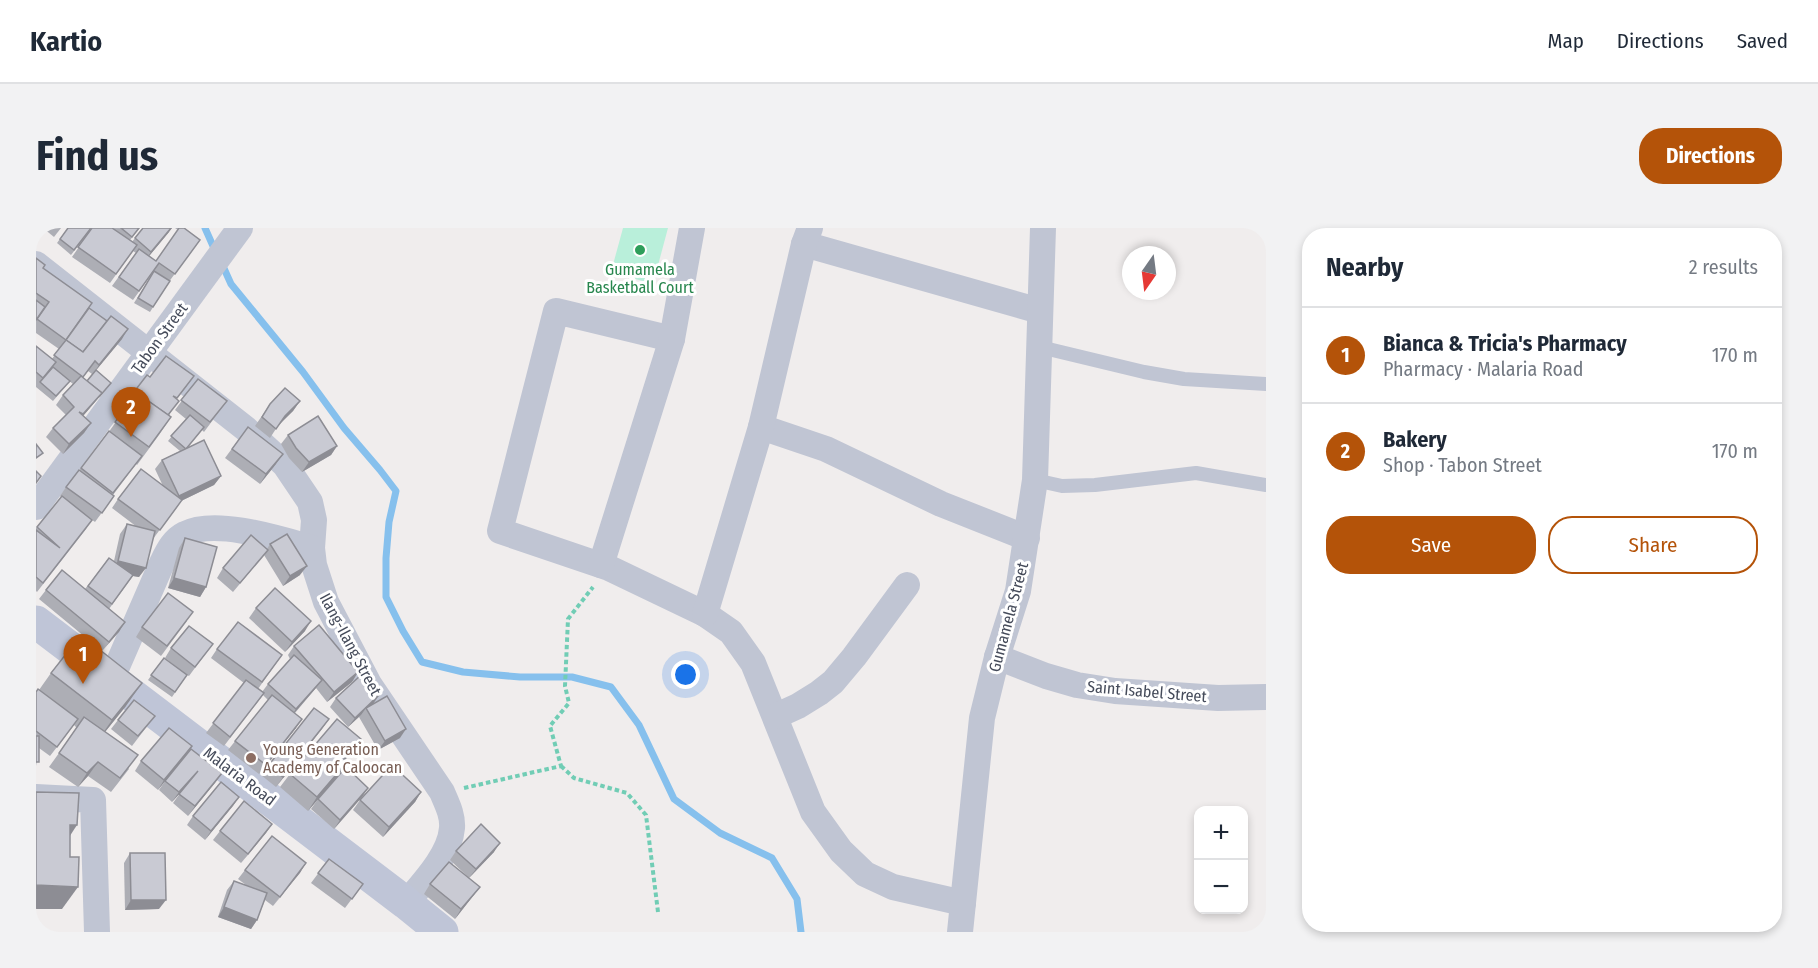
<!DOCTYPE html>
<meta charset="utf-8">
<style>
body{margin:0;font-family:"Fira Sans Condensed",sans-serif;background:#f2f2f3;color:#1f2937}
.controls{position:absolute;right:18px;bottom:18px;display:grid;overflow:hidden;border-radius:12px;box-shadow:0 3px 9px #0003}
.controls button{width:54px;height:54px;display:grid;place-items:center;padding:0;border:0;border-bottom:2px solid #e0e1e3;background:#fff;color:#1f2937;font:30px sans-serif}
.compass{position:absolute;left:1086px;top:18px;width:54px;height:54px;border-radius:50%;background:#fff;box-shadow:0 3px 9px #0003;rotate:194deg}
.you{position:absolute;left:650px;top:447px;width:21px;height:21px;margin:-15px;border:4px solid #fff;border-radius:50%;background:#1a73e8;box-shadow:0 0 0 9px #1a73e833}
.badge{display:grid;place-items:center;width:39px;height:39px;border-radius:50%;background:#b45309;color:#fff;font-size:20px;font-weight:700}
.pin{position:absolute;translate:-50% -50px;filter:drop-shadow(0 2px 3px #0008)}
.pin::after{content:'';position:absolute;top:32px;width:21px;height:18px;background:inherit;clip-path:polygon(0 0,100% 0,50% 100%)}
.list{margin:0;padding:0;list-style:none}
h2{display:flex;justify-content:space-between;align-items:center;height:78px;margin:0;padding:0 24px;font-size:26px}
h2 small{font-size:20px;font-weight:400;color:#747a83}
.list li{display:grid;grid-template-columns:39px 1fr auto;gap:18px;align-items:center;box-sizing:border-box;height:96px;padding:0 24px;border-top:2px solid #e0e1e3}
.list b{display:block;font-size:22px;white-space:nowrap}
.list p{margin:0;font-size:20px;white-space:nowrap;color:#747a83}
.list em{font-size:20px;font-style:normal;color:#747a83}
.actions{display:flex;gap:12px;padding:18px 24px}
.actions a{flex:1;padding:14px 0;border:2px solid #b45309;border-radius:24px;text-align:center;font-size:21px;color:#b45309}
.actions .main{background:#b45309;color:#fff}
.map{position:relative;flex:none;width:1230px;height:704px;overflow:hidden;border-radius:24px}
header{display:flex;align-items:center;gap:36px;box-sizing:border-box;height:84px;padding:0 30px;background:#fff;border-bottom:2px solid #e0e1e3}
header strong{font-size:28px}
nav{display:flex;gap:33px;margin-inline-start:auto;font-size:21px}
.intro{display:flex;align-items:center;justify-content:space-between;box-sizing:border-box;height:144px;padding:0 36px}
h1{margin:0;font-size:42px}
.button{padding:15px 27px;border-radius:24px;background:#b45309;color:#fff;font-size:21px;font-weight:700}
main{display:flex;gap:36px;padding:0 36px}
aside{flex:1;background:#fff;border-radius:24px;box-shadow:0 3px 9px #0003}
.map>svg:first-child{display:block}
</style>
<header>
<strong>Kartio</strong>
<nav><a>Map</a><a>Directions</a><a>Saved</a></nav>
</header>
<div class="intro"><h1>Find us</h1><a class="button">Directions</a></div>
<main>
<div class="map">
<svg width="1230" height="704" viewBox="0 0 1230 704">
<rect width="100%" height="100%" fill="#f0eded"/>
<polygon fill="#b9efda" points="587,0 632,0 617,56 575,44"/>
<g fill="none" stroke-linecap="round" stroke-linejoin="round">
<g stroke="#86c0ed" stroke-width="7">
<polyline points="169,0 177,18"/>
<polyline points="186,36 195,56 267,144 308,200 344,242 360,263 353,294 350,330 350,369 367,403 386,434 427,444 484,449 536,449 575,459 603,497 638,571 684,605 736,630 761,671 765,704"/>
</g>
<g stroke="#71cdb5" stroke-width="4" stroke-dasharray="4.5 3" stroke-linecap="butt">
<polyline points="525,538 538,550 591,565 610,587 622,684"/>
<polyline points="428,560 525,538 514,498 533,475 529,458 532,391 557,359"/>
</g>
<g stroke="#c0c5d3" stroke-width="14">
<polyline points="1004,119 1108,144 1148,151 1230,156"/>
<polyline points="999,252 1026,258 1059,257 1160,245 1230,257"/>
</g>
<g stroke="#c0c5d3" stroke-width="26">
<polyline points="768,16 1004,83"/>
<path d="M0 36 210 201 249 237 274 274 278 292 276 320 278 337 290 374 333 456 406 564C411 576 417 587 416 600 414 627 387 655 370 675"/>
<polyline points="636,111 520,83 464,303 573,340 669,386 695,404 717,435 777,584 805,623 829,646 857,659 927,675"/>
<polyline points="725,199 790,221 905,276 991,310"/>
<polyline points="0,279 204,0"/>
<polyline points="565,337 636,111 656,0"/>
<polyline points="669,386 725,199 768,16 774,0"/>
<polyline points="961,429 1010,448 1041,457 1079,463 1182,470 1230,469"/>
<path d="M76 450 126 335C132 323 137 312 149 306 179 290 244 311 276 320"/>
<polyline points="740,488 762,478 783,465 797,454 818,429 871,357"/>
<polyline points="0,569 57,572 61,704"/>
<polyline points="924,704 946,490 961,429 982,363 999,252 1007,0"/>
</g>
<polyline stroke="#bfc5d7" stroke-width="33" points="0,394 370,675 406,704"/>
</g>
<g fill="#adaeb5" fill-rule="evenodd">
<polygon points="7,0 25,0 18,9"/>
<polygon points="32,0 56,0 35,27 21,15"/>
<polygon points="56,0 104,0 94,12 96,14 99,10 133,4 113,28 120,33 142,2 139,0 148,0 164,12 132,55 114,84 98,75 117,45 117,44 97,72 76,58 100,25 97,23 74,55 36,29"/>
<path d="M0 30 7 40 86 111 60 142 75 155 47 188 55 195 48 205 27 226 10 209 17 200 30 187 20 177 27 167 37 156 27 148 30 158 17 173 0 159V118L16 131 23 121 0 105ZM52 143 56 146 51 153 47 149Z"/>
<polygon points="114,149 151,158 140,171 133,188 135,189 123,207 101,237 100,236 77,267 78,268 59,294 55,291 50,301 1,364 0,363 0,300 25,269 24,268 30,259 67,212 90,180 88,178 94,169"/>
<polygon points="162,151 191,173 168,204 166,202 151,220 185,248 178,257 145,273 117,311 103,349 97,348 73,381 89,394 66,423 3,371 10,362 49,361 73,330 78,333 84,306 91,296 101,299 76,280 82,271 127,258 119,241 126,232 144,223 132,213 150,191 139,182"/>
<polygon points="264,173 257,183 243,196 234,210 219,198 234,176"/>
<polygon points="212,199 240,236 224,256 189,230"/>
<polygon points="252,207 301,218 295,227 266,244 253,230 245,216"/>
<polygon points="149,310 170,359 164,369 132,360 143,320"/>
<polygon points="234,316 264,347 247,358 228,327 197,364 181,350 187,340 231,321"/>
<polygon points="220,380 269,403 249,424 213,390"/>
<polygon points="151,393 125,428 100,409 106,399"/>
<polygon points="258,418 322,444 316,454 291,474 280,460 259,485 260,500 223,546 192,522 232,472 227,467 188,518 170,505 208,455 175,430 181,421 246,427 222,461 226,464 232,456 254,431 252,427"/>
<polygon points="135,420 170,425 153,448 151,447 136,469 112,452 128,430 147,444 129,430"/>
<polygon points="15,445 90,478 69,504 93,541 75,564 52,548 42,559 13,539 41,500 38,497 14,528 3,520 0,538 0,464 3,462"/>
<polygon points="300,470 337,476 364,510 342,522 323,489 325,487 312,499 294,479"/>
<polygon points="293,491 240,559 225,547 232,538"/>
<polygon points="82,492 112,497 96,518 75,501"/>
<polygon points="325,511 309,532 311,534 302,548 272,583 244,559 254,546"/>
<polygon points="149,528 122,562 99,543 105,533"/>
<polygon points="186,545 152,588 137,575 145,564 136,574 123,562 129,553"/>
<polygon points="332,560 326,569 298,601 275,581 282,571"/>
<polygon points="385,564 379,574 347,609 317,582 324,572"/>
<polygon points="203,569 169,612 151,597 157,588"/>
<polygon points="236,596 205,635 177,612 184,603"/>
<polygon points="420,623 458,624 433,650 414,632"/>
<polygon points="94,625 123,681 89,682 88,635"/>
<polygon points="293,631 327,656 309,680 275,655"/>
<polygon points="270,635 237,678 229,672 221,692 215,701 182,689 191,662 198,653 210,657 202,651 209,642"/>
<polygon points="394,656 444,659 419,691 388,666"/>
</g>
<g fill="#8d8d94">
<polygon points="135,0 136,0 133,4 109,33 115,24"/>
<polygon points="92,101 86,111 57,146 63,137"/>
<polygon points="75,155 59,174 41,195 47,186"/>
<polygon points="264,173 257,183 243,197 249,188"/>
<polygon points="55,195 48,205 27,226 33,216"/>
<polygon points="301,218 295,227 266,244 273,234"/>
<polygon points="247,226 240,236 224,256 230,246"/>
<polygon points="185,248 178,257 145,273 117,311 145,273 137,277 143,268"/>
<polygon points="82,333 110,340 103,349 97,348 69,385 97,348 75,342"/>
<polygon points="271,338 264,347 247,358 254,348"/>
<polygon points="138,350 170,359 164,369 132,360"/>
<polygon points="275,393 269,403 249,424 256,414"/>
<polygon points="89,394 83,404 66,423 73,414"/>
<polygon points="322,444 316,454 291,474 298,464"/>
<polygon points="286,452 279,461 253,491 260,481"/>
<polygon points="106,455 90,478 60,515 76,492"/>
<polygon points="344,466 337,476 330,480 325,487 312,499 319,490"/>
<polygon points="266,491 260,500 223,546 230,537"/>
<polygon points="293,491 286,501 240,559 247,549"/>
<polygon points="370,501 364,510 342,522 349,513"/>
<polygon points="325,511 315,525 298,545 308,531"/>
<polygon points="156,518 149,528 122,562 128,552"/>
<polygon points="62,534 52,548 42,559 51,545"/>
<polygon points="311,534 302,548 272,583 281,569"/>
<polygon points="162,543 156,552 136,574 143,564"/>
<polygon points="186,545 179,555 152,588 159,578"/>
<polygon points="332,560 326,569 298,601 304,592"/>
<polygon points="385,564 379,574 347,609 353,599"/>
<polygon points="203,569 197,578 169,612 175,603"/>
<polygon points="236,596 230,605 205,635 212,626"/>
<polygon points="34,597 41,597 26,620"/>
<polygon points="464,615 458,624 433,650 440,641"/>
<polygon points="270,635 264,645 237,678 244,669"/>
<polygon points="0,657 42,659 26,681 0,681"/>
<polygon points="444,659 437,668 419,691 425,681"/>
<polygon points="95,672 130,672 123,681 89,682"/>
<polygon points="188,679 221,692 215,701 182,689"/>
</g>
<g fill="#c9cad3" stroke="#8d8d94" stroke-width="1.5">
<polygon points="32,0 55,0 38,22 24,11"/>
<polygon points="56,0 76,0 101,17 80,46 42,19"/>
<polygon points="85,0 103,0 96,9"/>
<polygon points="107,0 135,0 115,24 99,10"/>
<polygon points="143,0 148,0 164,12 139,46 123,35 103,63 83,49 103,21 120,33"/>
<polygon points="0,30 9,37 7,40 56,75 30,112 1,91 13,74 0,65"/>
<polygon points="118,43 134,53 117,79 102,70"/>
<polygon points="0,72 9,79 0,92"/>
<polygon points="53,80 71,93 47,124 30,112"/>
<polygon points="75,88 92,101 63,137 59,133 47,149 18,127 30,112 47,124"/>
<polygon points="0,118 20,134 7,150 0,144"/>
<polygon points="130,128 158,148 141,170 137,168 143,173 132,187 101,165 97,171 94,169 111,147 114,149"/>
<polygon points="17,139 34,153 20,168 4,154"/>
<polygon points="60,142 75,155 63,169 66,165 51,153"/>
<polygon points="45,148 66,165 47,186 43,184 55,195 33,216 17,200 38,179 27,167"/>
<polygon points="162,151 191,173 174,194 145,172"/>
<polygon points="249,160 264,173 249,188 240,201 226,189 234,176"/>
<polygon points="101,165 135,189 113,219 79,194"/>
<polygon points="154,187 168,199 150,221 135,208"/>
<polygon points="282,188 301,218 273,234 260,220 252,207"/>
<polygon points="212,199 247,226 230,246 196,221"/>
<polygon points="73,203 106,228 77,265 45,240"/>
<polygon points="168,212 185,248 143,268 126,232"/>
<polygon points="0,216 7,225 0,230"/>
<polygon points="105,241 146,272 124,302 82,271"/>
<polygon points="43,242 78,268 66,285 30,259"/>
<polygon points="0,243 5,248 0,255"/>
<polygon points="26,268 56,292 7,355 0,349 0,302 24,320 1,299"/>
<polygon points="91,296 119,303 110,340 82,333"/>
<polygon points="251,306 271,338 254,348 234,316"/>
<polygon points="215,307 232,322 204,355 187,340"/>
<polygon points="149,310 181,319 170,359 138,350"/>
<polygon points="73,330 97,347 76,376 52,358"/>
<polygon points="26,342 89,394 73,414 10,362"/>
<polygon points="239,360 275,393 256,414 220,380"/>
<polygon points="132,365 157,384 131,418 106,399"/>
<polygon points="202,394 246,427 226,454 181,421"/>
<polygon points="283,397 322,444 298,464 258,418"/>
<polygon points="153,398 177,416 159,439 135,420"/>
<polygon points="45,407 106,455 76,492 15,445"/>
<polygon points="258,427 286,452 260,481 232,456"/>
<polygon points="128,430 151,447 139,464 115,447"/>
<polygon points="325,447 344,466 319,490 300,470"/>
<polygon points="210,452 228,465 194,509 177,495"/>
<polygon points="2,461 42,491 21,519 0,503 0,464"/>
<polygon points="236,467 266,491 230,537 199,513"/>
<polygon points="351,468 370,501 349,513 330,480"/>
<polygon points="98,472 119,488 102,508 82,492"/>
<polygon points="278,480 293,491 247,549 232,538"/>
<polygon points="48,489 102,527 84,550 62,534 51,545 23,525"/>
<polygon points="301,491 325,511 308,531 311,534 281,569 254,546"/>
<polygon points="133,500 156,518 128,552 105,533"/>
<rect x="0" y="508" width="3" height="26"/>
<polygon points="155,521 186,545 159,578 143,566 162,543 143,564 129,553"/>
<polygon points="356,537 385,564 353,599 324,572"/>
<polygon points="310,539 332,560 304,592 282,571"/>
<polygon points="185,554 203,569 175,603 157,588"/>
<polygon points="0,564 43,565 41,597 34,597 34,629 43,629 42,659 0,657"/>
<polygon points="208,573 236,596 212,626 184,603"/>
<polygon points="445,596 464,615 440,641 420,623"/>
<polygon points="236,608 270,635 244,669 209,642"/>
<polygon points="94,625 129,625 130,672 95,672"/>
<polygon points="293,631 327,656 316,671 282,645"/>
<polygon points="413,634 444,659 425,681 394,656"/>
<polygon points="198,653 231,665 221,692 188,679"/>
</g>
<circle fill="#2e9e5b" stroke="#fff" stroke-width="2" cx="604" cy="22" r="6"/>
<circle fill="#8d6e63" stroke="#fff" stroke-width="2" cx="215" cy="530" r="6"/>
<g text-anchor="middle" stroke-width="6" stroke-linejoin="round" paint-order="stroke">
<g font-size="16" fill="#27864d" stroke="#fff">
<text x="604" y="47">Gumamela<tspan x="604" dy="18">Basketball Court</tspan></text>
</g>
<g font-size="16" fill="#454b5a" stroke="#fff">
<text transform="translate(123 110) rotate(-54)" y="6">Tabon Street</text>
<text transform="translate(972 389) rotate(-75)" y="6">Gumamela Street</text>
<text transform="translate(315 416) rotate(62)" y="6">Ilang-Ilang Street</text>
<text transform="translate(1111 463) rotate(5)" y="6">Saint Isabel Street</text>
<text transform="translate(204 548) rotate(37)" y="6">Malaria Road</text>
</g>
<g font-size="16" fill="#785e54" stroke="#fff" text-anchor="start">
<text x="227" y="527">Young Generation<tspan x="227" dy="18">Academy of Caloocan</tspan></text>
</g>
</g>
</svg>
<div class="controls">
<button>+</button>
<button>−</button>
</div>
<svg class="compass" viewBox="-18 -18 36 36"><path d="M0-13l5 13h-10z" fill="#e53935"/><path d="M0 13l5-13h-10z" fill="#747a83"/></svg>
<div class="you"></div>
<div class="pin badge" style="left:47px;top:456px">1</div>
<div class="pin badge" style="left:95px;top:209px">2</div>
</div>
<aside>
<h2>Nearby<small>2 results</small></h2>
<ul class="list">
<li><span class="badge">1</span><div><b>Bianca &amp; Tricia's Pharmacy</b><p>Pharmacy · Malaria Road</p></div><em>170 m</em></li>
<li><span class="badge">2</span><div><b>Bakery</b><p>Shop · Tabon Street</p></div><em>170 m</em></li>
</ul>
<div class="actions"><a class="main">Save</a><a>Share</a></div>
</aside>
</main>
